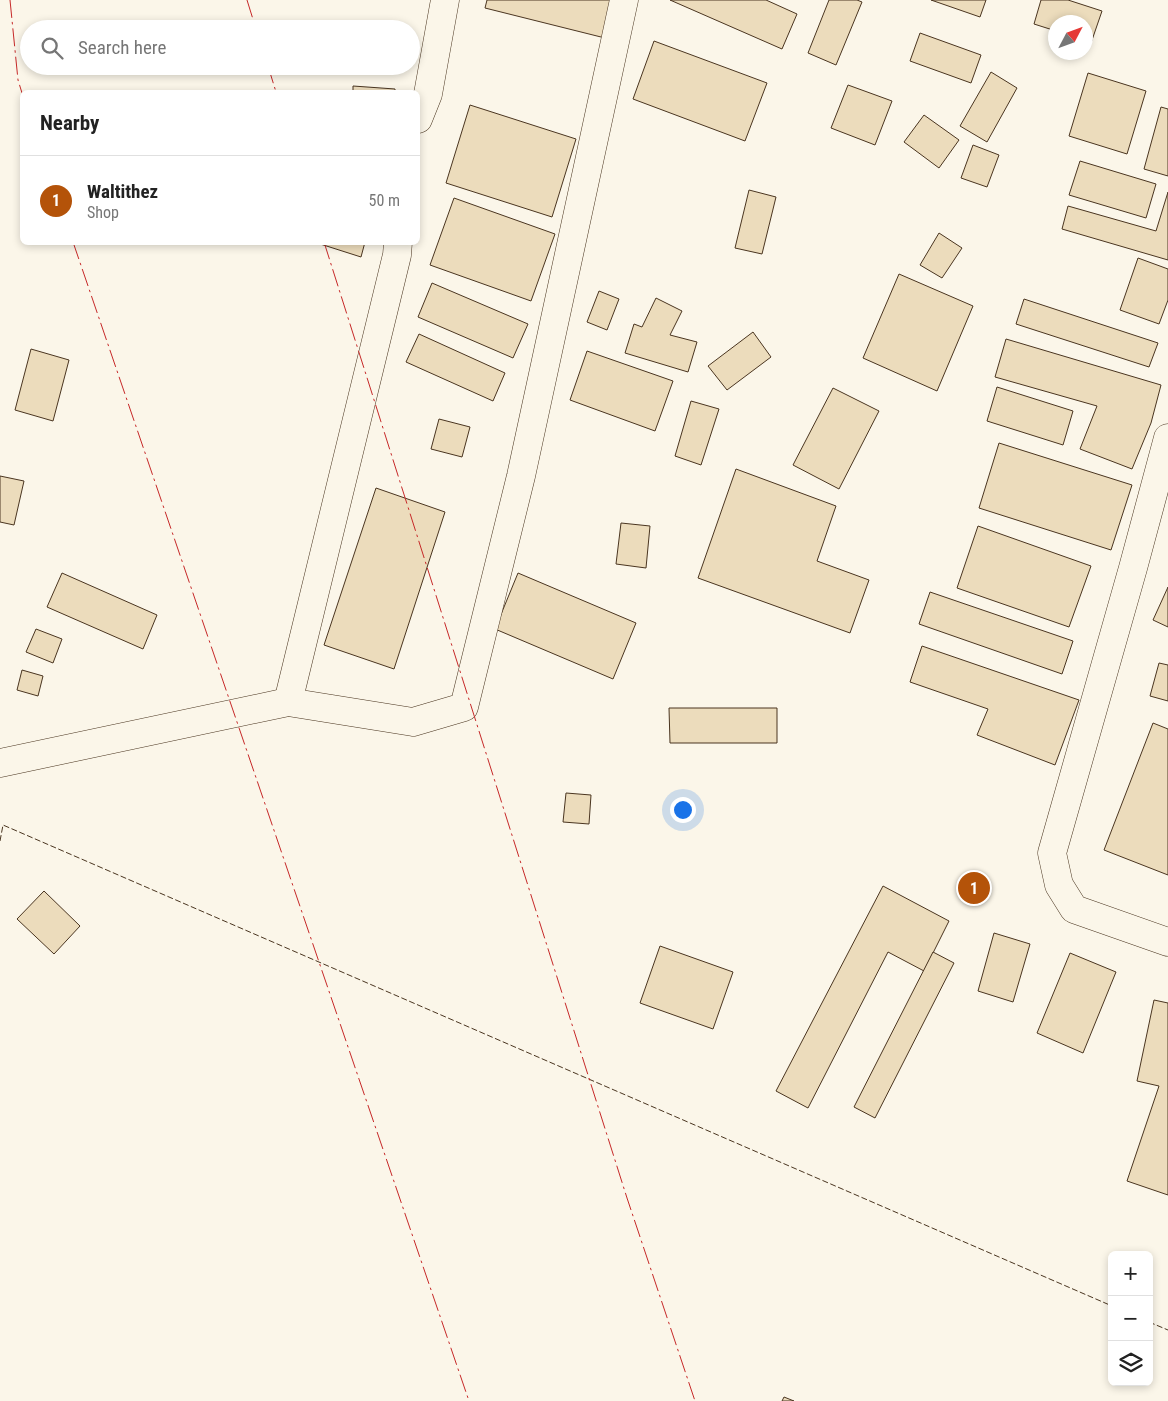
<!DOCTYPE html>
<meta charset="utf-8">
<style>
body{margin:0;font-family:"Roboto Condensed",sans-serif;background:#f2f2f2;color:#222}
.controls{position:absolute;right:15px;bottom:15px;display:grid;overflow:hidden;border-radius:8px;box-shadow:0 2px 8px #0003}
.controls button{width:45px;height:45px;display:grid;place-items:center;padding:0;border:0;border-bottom:1px solid #e0e0e0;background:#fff;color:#222;font:25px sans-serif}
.compass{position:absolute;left:1048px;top:15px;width:45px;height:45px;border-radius:50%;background:#fff;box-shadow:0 2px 8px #0003;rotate:49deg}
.you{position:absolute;left:682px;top:809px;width:18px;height:18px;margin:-12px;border:4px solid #fff;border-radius:50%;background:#1a73e8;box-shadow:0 0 0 8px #1a73e833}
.badge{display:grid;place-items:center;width:32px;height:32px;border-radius:50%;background:#b45309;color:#fff;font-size:16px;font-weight:700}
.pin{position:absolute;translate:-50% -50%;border:2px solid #fff;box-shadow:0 1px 5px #0006}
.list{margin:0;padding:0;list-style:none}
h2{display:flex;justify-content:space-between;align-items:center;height:65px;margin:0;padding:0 20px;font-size:21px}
h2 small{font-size:16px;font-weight:400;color:#767676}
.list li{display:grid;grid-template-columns:32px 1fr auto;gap:15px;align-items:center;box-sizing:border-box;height:90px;padding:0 20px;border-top:1px solid #e0e0e0}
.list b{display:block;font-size:19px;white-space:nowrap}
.list p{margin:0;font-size:16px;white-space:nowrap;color:#767676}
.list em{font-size:16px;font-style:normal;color:#767676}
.icon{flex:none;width:28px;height:28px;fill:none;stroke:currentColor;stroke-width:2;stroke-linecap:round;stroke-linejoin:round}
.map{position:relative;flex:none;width:1168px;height:1401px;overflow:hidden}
.search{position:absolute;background:#fff;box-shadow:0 2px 8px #0003;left:20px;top:20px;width:400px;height:55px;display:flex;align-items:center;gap:12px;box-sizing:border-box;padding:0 18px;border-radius:28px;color:#767676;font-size:19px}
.panel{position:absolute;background:#fff;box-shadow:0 2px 8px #0003;left:20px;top:90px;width:400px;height:155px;border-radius:8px}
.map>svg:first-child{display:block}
</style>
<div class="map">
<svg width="1168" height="1401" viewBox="0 0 1168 1401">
<rect width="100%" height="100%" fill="#fbf6e9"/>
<g fill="#ecdcbc" stroke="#4a3520">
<polygon points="487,0 614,0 605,38 485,8"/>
<polygon points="670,0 766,0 797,14 782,49"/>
<polygon points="829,0 857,0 862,2 836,65 808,53"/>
<polygon points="931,0 986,0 980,17"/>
<polygon points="1041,0 1068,0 1102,11 1091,43 1086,41 1086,22 1056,22 1056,31 1034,24"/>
<polygon points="920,33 981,55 971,83 910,61"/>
<polygon points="654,41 767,83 745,141 633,99"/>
<polygon points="991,72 1017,88 987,142 960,126"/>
<polygon points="1088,73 1146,91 1127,154 1069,136"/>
<polygon points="848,85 892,101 875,145 831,128"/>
<polygon points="353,86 395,89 395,92 353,92"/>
<polygon points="470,105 576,139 552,217 446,183"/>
<polygon points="1161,107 1168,109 1168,176 1144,169"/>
<polygon points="924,115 959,140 939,168 904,142"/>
<polygon points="973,145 999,155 987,187 961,178"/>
<polygon points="1080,161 1156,184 1146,218 1069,195"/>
<polygon points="749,190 776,197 762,254 735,248"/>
<polygon points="1168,192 1168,260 1062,229 1068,206 1156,231"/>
<polygon points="454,198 555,234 531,301 430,265"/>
<polygon points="939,233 962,248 942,278 920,265"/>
<polygon points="314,242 365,242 361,257"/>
<polygon points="1138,258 1168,269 1168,300 1159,324 1120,310"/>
<polygon points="899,274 973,306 937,391 863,358"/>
<polygon points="432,283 528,324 513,358 418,317"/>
<polygon points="599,291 619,299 607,330 587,322"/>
<polygon points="656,298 682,311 670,335 697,342 688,372 625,353 634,324 642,327"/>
<polygon points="1024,299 1158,343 1149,367 1016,324"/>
<polygon points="753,332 771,357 727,390 708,366"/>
<polygon points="419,334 505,373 493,401 406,362"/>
<polygon points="1006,339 1161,385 1151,423 1132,469 1080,449 1097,406 995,377"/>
<polygon points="31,349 69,360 53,421 15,410"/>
<polygon points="587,351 673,381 655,431 570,400"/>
<polygon points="997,387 1073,411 1063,445 987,421"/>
<polygon points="833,388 879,411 839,489 793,465"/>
<polygon points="691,401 719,409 701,465 675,456"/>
<polygon points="439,419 470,427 462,457 431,449"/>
<polygon points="999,443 1132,485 1111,550 979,508"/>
<polygon points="736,469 836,506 817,561 869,580 850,633 698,578"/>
<polygon points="0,476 24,481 14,525 0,522"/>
<polygon points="376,488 445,512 394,669 324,645"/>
<polygon points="621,523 650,526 646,568 616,564"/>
<polygon points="978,526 1091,566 1069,627 957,588"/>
<polygon points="62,573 157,615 143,649 47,607"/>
<polygon points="518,573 636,623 613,679 495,629"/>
<polygon points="1168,587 1168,627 1153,620"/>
<polygon points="930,592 1073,641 1062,674 919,624"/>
<polygon points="36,629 62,639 53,663 26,652"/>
<polygon points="922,646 1079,700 1055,765 977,735 988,709 910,682"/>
<polygon points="1159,663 1168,665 1168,701 1150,696"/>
<polygon points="22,670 43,676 38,696 17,690"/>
<polygon points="669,708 777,708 777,743 670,743"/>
<polygon points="1153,723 1168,729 1168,875 1104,850"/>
<polygon points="566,793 591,795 589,824 563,822"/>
<polygon points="883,886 949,921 924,971 888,952 808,1108 776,1091"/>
<polygon points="44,891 80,926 54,954 17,919"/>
<polygon points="994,933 1030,944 1013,1002 978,991"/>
<polygon points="660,946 733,972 713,1029 640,1003"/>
<polygon points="933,952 954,963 875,1118 854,1107"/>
<polygon points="1070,953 1116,972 1083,1053 1037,1033"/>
<polygon points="1154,1000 1168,1003 1168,1195 1127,1181 1159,1086 1137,1081"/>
<polygon points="784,1397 794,1401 782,1401"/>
</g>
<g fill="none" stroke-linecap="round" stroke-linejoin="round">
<g stroke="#4a3520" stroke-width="29">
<g id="street">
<polyline points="418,119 428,94 445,0"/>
<polyline points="1168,438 1133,568 1052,853 1059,885 1074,909 1168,942"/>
<polyline points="288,702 397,255 398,242"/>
<polyline points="0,763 288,702 413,722 464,707 521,476 624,0"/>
</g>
</g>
<use href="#street" stroke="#fbf6e9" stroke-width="28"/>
<g stroke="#4a3520" stroke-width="1" stroke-dasharray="6 2.5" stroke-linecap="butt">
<polyline points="0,841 3,825 1112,1306"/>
<polyline points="1149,1322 1168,1330"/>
</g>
<g stroke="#c62828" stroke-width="1" stroke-dasharray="18 4 2.5 4" stroke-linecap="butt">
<polyline points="10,0 18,80 22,93"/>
<polyline points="247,0 256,29"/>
<polyline points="268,66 276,92"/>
<polyline points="73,242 469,1401"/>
<polyline points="324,242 627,1198 695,1401"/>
</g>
</g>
</svg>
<div class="controls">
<button>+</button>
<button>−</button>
<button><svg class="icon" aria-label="layers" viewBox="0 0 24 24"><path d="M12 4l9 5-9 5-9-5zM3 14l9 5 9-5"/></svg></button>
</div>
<svg class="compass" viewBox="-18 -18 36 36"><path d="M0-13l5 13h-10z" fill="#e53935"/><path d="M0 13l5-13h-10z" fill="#767676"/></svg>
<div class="you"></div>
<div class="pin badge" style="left:974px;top:888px">1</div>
<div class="search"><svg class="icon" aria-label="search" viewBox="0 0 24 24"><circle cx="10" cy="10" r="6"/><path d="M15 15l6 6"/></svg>Search here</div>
<section class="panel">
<h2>Nearby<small></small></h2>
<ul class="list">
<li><span class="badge">1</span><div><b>Waltithez</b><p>Shop</p></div><em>50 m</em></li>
</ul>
</section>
</div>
